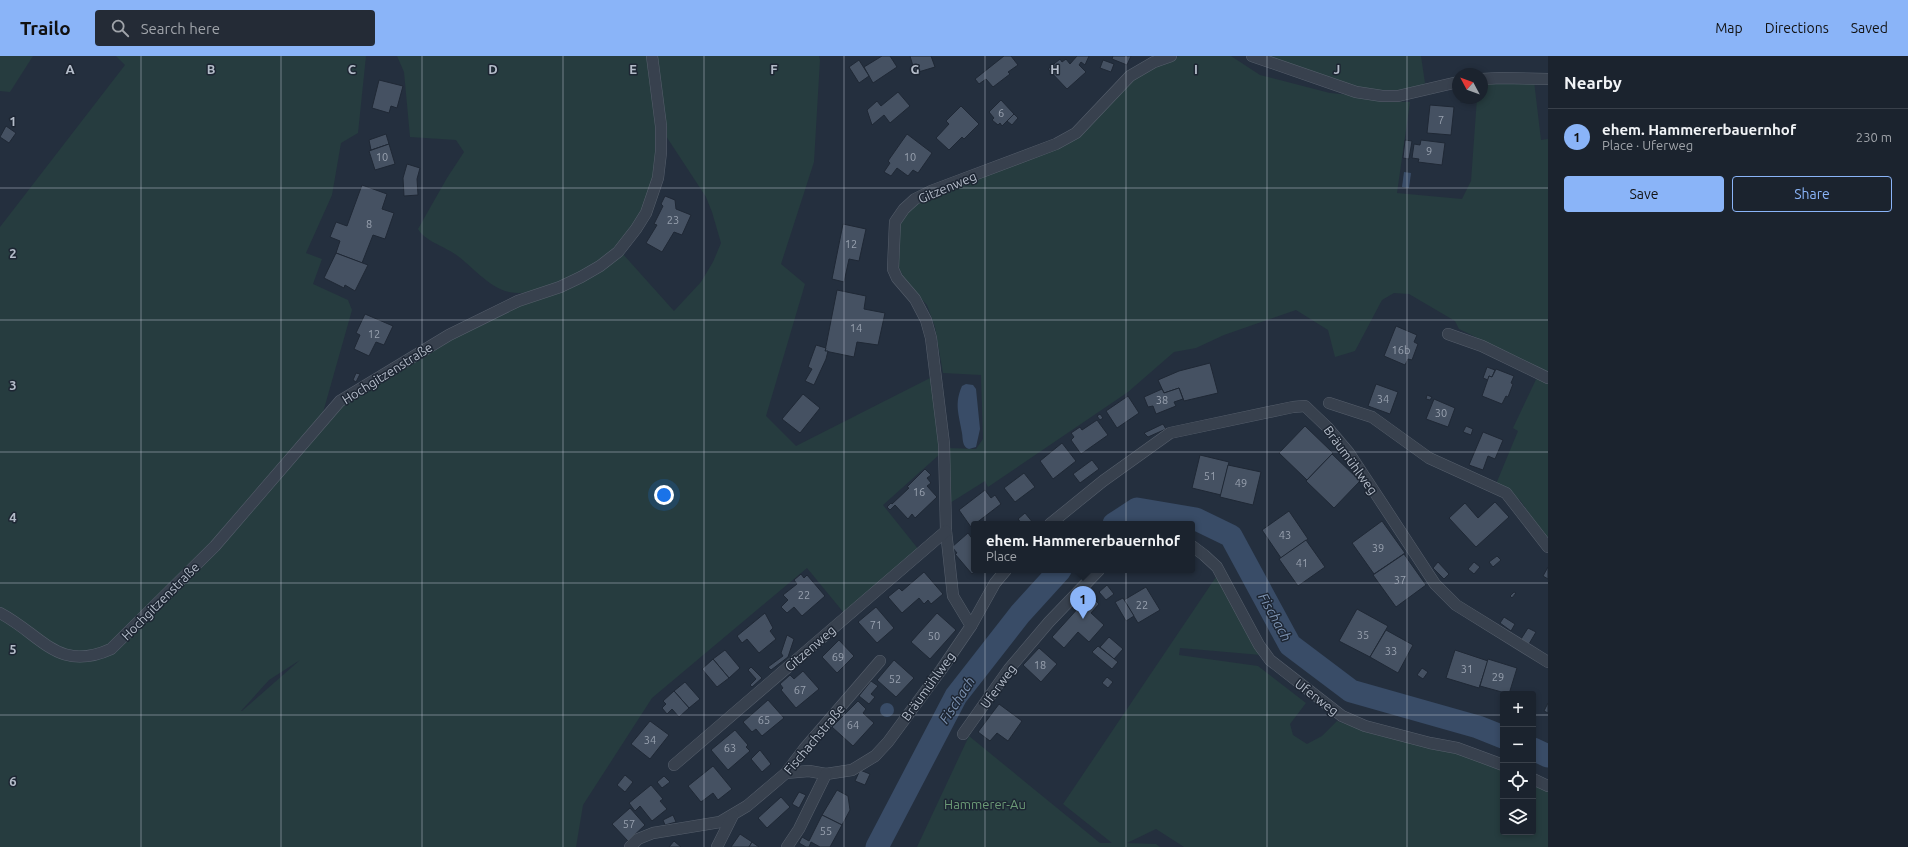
<!DOCTYPE html>
<meta charset="utf-8">
<style>
body{margin:0;font-family:Ubuntu,sans-serif;background:#242b36;color:#f1f3f6}
.controls{position:absolute;right:12px;bottom:12px;display:grid;overflow:hidden;border-radius:4px;box-shadow:0 2px 6px #0003}
.controls button{width:36px;height:36px;display:grid;place-items:center;padding:0;border:0;border-bottom:1px solid #39404a;background:#1b232e;color:#f1f3f6;font:20px sans-serif}
.compass{position:absolute;left:1452px;top:12px;width:36px;height:36px;border-radius:50%;background:#1b232e;box-shadow:0 2px 6px #0003;rotate:311deg}
.you{position:absolute;left:664px;top:439px;width:14px;height:14px;margin:-10px;border:3px solid #fff;border-radius:50%;background:#1a73e8;box-shadow:0 0 0 6px #1a73e833}
.badge{display:grid;place-items:center;width:26px;height:26px;border-radius:50%;background:#8ab4f8;color:#111;font-size:13px;font-weight:700}
.pin{position:absolute;translate:-50% -33px;filter:drop-shadow(0 1px 2px #0008)}
.pin::after{content:'';position:absolute;top:21px;width:14px;height:12px;background:inherit;clip-path:polygon(0 0,100% 0,50% 100%)}
.popup{position:absolute;left:971px;top:465px;width:224px;height:52px;box-sizing:border-box;display:grid;place-content:center;border-radius:4px;background:#1b232e;filter:drop-shadow(0 1px 3px #0005);font-size:13px;white-space:nowrap;color:#a0a4aa}
.popup b{font-size:15px;color:#f1f3f6}
.popup::after{content:'';position:absolute;left:50%;top:100%;margin-left:-8px;border:8px solid transparent;border-top-color:#1b232e}
.list{margin:0;padding:0;list-style:none}
h2{display:flex;justify-content:space-between;align-items:center;height:52px;margin:0;padding:0 16px;font-size:17px}
h2 small{font-size:13px;font-weight:400;color:#a0a4aa}
.list li{display:grid;grid-template-columns:26px 1fr auto;gap:12px;align-items:center;box-sizing:border-box;height:56px;padding:0 16px;border-top:1px solid #39404a}
.list b{display:block;font-size:15px;white-space:nowrap}
.list p{margin:0;font-size:13px;white-space:nowrap;color:#a0a4aa}
.list em{font-size:13px;font-style:normal;color:#a0a4aa}
.actions{display:flex;gap:8px;padding:12px 16px}
.actions a{flex:1;padding:9px 0;border:1px solid #8ab4f8;border-radius:4px;text-align:center;font-size:14px;color:#8ab4f8}
.actions .main{background:#8ab4f8;color:#111}
.icon{flex:none;width:22px;height:22px;fill:none;stroke:currentColor;stroke-width:2;stroke-linecap:round;stroke-linejoin:round}
.map{position:relative;flex:none;width:1548px;height:791px;overflow:hidden}
header{display:flex;align-items:center;gap:24px;box-sizing:border-box;height:56px;padding:0 20px;background:#8ab4f8;color:#111}
header strong{font-size:19px}
nav{display:flex;gap:22px;margin-inline-start:auto;font-size:14px}
.search{width:280px;height:36px;background:#242b36;display:flex;align-items:center;gap:10px;box-sizing:border-box;padding:0 14px;border-radius:4px;color:#a0a4aa;font-size:15px}
main{display:flex}
aside{flex:1;background:#1b232e}
.map>svg:first-child{display:block}
</style>
<header>
<strong>Trailo</strong>
<div class="search"><svg class="icon" aria-label="search" viewBox="0 0 24 24"><circle cx="10" cy="10" r="6"/><path d="M15 15l6 6"/></svg>Search here</div>
<nav><a>Map</a><a>Directions</a><a>Saved</a></nav>
</header>
<main>
<div class="map">
<svg width="1548" height="791" viewBox="0 0 1548 791">
<rect width="100%" height="100%" fill="#242f3e"/>
<g fill="#263c3f" fill-rule="evenodd">
<polygon points="0,0 33,0 10,36 0,35"/>
<polygon points="116,0 366,0 358,77 341,87 332,139 306,197 322,203 313,228 348,244 352,254 322,360 238,460 105,591 89,597 66,596 0,553 0,171 125,9"/>
<path d="M397 0H650C656 58 666 109 641 163 637 171 618 193 611 198 588 214 537 243 509 236 488 231 472 210 455 198 443 190 424 184 418 173L447 122 464 96 456 84 410 81 404 16Z"/>
<path d="M656 0H819L820 4 814 106 781 208 805 228 766 360 796 390 934 320 940 398 883 449 919 494 844 557 807 512 652 642 583 749 576 791H0V560L59 599 111 595 337 352 450 281 622 197 674 255 701 226 713 206 721 187 712 156 706 141 664 77ZM300 604 242 655H241L269 624Z"/>
<polygon points="1180,0 1231,0 1260,19 1330,37 1360,40 1386,45 1410,46 1397,137 1462,143 1471,125 1477,42 1482,42 1482,27 1534,25 1541,84 1548,83 1548,485 1520,444 1496,428 1518,375 1513,372 1541,313 1459,273 1455,265 1409,238 1394,237 1382,244 1355,295 1335,301 1328,274 1296,254 1224,279 1196,292 1174,296 1128,336 988,431 985,425 950,447 947,392 976,393 983,383 981,319 943,317 935,271 927,249 905,225 898,209 898,173 902,162 923,142 1066,88 1144,13"/>
<polygon points="1253,0 1421,0 1425,27 1409,37 1368,36"/>
<polygon points="1218,518 1261,599 1180,592 1179,599 1258,610 1306,647 1290,668 1293,679 1307,688 1322,680 1337,665 1376,679 1445,692 1503,713 1503,776 1533,776 1533,727 1548,734 1548,791 1184,791 1156,773 1127,787 1156,788 1160,791 917,791 969,680 1100,787 1112,787 1063,748"/>
</g>
<g fill="#394c67">
<polygon points="1404,116 1411,117 1409,132 1402,131"/>
<path d="M966 328 973 329 976 333 980 373 976 391 969 393C962 391 963 383 962 377 959 358 954 348 962 330Z"/>
<circle cx="887" cy="654" r="7"/>
</g>
<g fill="none" stroke-linecap="round" stroke-linejoin="round">
<g stroke="#394c67" stroke-width="23">
<polyline points="1114,468 1137,453 1196,463 1231,480 1290,589 1351,635 1478,671 1503,681"/>
<polyline points="1533,693 1548,700"/>
<polyline points="877,791 956,640 1020,558 1060,514"/>
</g>
</g>
<g fill="#455162" stroke="#1f2835">
<polygon points="882,0 890,0 897,11 873,27 864,11"/>
<polygon points="931,0 935,11 915,17 910,0"/>
<polygon points="1004,0 1011,0 1018,9 1008,16 1010,18 993,31 986,23 979,28 975,23"/>
<polygon points="1077,0 1089,0 1085,9 1081,6 1079,9 1086,16 1067,33 1048,13 1060,3 1062,6 1066,3 1070,8"/>
<polygon points="1113,0 1131,0 1127,9 1112,3"/>
<polygon points="859,4 869,20 859,27 849,11"/>
<polygon points="1103,4 1114,8 1111,16 1100,12"/>
<polygon points="379,24 403,30 397,52 391,50 389,57 372,52"/>
<polygon points="898,36 910,50 890,67 884,59 872,69 867,54 877,45 881,50"/>
<rect x="1461" y="42" width="8" height="4"/>
<polygon points="1001,44 1014,58 1002,70 1000,67 998,69 992,64 994,62 989,56"/>
<polygon points="1430,49 1454,51 1451,79 1427,77"/>
<polygon points="961,50 979,68 964,83 962,81 949,94 936,82 949,68 946,65"/>
<polygon points="1014,58 1018,62 1012,69 1007,65"/>
<polygon points="6,70 16,77 9,87 0,81"/>
<polygon points="386,78 389,88 371,94 369,84"/>
<polygon points="907,78 932,97 918,117 913,114 908,120 897,112 891,120 884,116 890,107 888,105"/>
<polygon points="1405,84 1412,85 1409,103 1403,102"/>
<polygon points="1421,84 1445,87 1442,109 1418,106 1419,103 1412,102 1414,88 1420,89"/>
<polygon points="389,88 395,108 375,114 369,95"/>
<polygon points="407,108 420,112 417,123 418,139 404,140 403,122"/>
<polygon points="362,129 387,138 382,153 394,157 385,183 373,179 362,207 336,197 340,185 330,181 336,166 347,170"/>
<polygon points="665,140 675,144 676,153 691,159 682,179 674,176 662,196 646,187 657,169 654,168 663,150 661,148"/>
<polygon points="843,168 866,173 859,205 849,203 844,226 832,223"/>
<polygon points="336,197 368,209 355,235 345,229 344,232 324,222"/>
<polygon points="837,234 866,240 864,253 885,257 878,289 857,286 854,301 825,295"/>
<polygon points="365,258 393,270 384,289 376,286 369,300 354,293 360,279 356,277"/>
<polygon points="1396,270 1417,279 1414,286 1418,288 1412,304 1408,303 1405,309 1384,300"/>
<polygon points="816,289 826,292 825,295 828,295 826,303 814,329 805,325 812,313 808,311"/>
<polygon points="1210,307 1218,337 1184,345 1179,332 1164,337 1158,324 1179,315"/>
<polygon points="1487,311 1495,314 1492,321 1489,320 1488,324 1483,322"/>
<polygon points="1496,313 1514,320 1511,327 1513,328 1508,341 1506,340 1502,348 1482,340 1489,320 1492,321"/>
<polygon points="356,317 360,318 356,326 353,324"/>
<polygon points="1376,328 1398,336 1390,358 1368,350"/>
<polygon points="1179,332 1183,343 1174,346 1176,350 1156,358 1153,350 1148,351 1144,341 1162,333 1164,337"/>
<polygon points="803,338 820,352 800,377 782,363"/>
<polygon points="1427,339 1432,341 1430,344 1426,343"/>
<polygon points="1128,340 1139,357 1117,372 1106,355"/>
<polygon points="1434,343 1455,352 1448,371 1426,363"/>
<polygon points="1100,358 1103,362 1100,364 1097,360"/>
<polygon points="1097,364 1108,379 1081,398 1071,384 1074,381 1071,377 1080,371 1082,374"/>
<polygon points="1163,368 1166,373 1148,381 1144,377"/>
<polygon points="1305,370 1333,397 1307,424 1279,397"/>
<polygon points="1466,370 1473,373 1471,379 1463,376"/>
<polygon points="1483,376 1503,384 1495,403 1488,400 1483,414 1469,409"/>
<polygon points="1062,387 1076,405 1053,423 1040,405"/>
<polygon points="1332,398 1360,425 1334,452 1306,425"/>
<polygon points="1200,399 1229,406 1221,439 1192,432"/>
<polygon points="1092,404 1099,413 1080,427 1073,418"/>
<polygon points="1228,409 1261,416 1253,449 1220,441"/>
<polygon points="925,413 931,419 927,422 931,427 927,430 937,441 915,462 912,458 908,463 895,449 890,454 887,451 891,447 892,448 909,432 907,431"/>
<polygon points="1024,417 1035,431 1015,446 1004,432"/>
<polygon points="985,434 991,442 995,439 1001,448 971,471 959,454"/>
<polygon points="1495,446 1509,461 1476,491 1449,462 1465,447 1478,462"/>
<polygon points="1289,455 1308,483 1281,502 1262,474"/>
<polygon points="1025,457 1034,468 1022,468 1018,463"/>
<polygon points="1382,465 1405,497 1374,518 1352,487"/>
<polygon points="968,477 974,485 974,514 977,514 972,518 955,498 957,497 952,491"/>
<polygon points="1306,484 1325,511 1298,530 1279,503"/>
<polygon points="1404,498 1426,529 1396,551 1373,519"/>
<polygon points="1497,500 1501,504 1493,511 1489,506"/>
<polygon points="1438,506 1449,518 1444,523 1433,512"/>
<polygon points="1474,506 1480,511 1474,518 1468,513"/>
<polygon points="1548,511 1548,523 1543,520"/>
<polygon points="924,516 943,538 931,548 928,544 924,548 919,542 902,557 888,541 899,532 902,535"/>
<polygon points="801,518 804,522 807,519 825,540 802,560 794,551 787,557 781,551 788,544 783,539 797,528 794,524"/>
<polygon points="1107,529 1114,538 1106,544 1099,536"/>
<polygon points="1146,531 1160,554 1138,567 1124,544"/>
<polygon points="1514,536 1516,537 1512,542 1510,540"/>
<polygon points="1090,539 1099,548 1091,557 1104,569 1089,586 1078,576 1064,592 1052,581"/>
<polygon points="1123,542 1134,560 1126,565 1115,546"/>
<polygon points="876,551 894,572 877,587 858,566"/>
<polygon points="1357,553 1388,570 1370,601 1339,585"/>
<polygon points="765,557 773,572 770,575 776,583 759,597 747,583 742,587 737,580"/>
<polygon points="937,557 956,574 930,603 911,586"/>
<polygon points="1504,561 1515,568 1511,575 1500,567"/>
<polygon points="1528,572 1536,576 1529,588 1521,583"/>
<polygon points="1386,574 1413,589 1398,617 1370,601"/>
<polygon points="787,579 794,583 788,601 771,614 768,611 783,600 781,597"/>
<polygon points="1109,581 1123,593 1114,603 1100,591"/>
<polygon points="839,584 854,600 837,617 822,601"/>
<polygon points="1098,590 1118,606 1112,613 1092,596"/>
<polygon points="1039,592 1057,608 1041,626 1023,609"/>
<polygon points="725,594 740,612 729,622 713,603"/>
<polygon points="1455,594 1488,605 1479,632 1446,622"/>
<polygon points="713,603 729,622 717,631 702,613"/>
<polygon points="1488,603 1517,612 1509,638 1480,630"/>
<polygon points="894,604 914,622 896,641 877,624"/>
<polygon points="751,611 762,622 752,631 750,629 756,623 748,614"/>
<polygon points="1422,612 1428,616 1423,623 1417,619"/>
<polygon points="803,615 819,633 796,652 781,634 783,632 780,628 790,619 794,623"/>
<polygon points="1107,621 1113,626 1108,632 1102,627"/>
<polygon points="871,625 878,630 871,638 875,641 869,648 859,640"/>
<polygon points="685,626 700,643 689,652 674,635"/>
<polygon points="674,635 689,652 679,661 672,653 667,658 662,652 666,648 663,645"/>
<polygon points="768,644 784,662 762,680 756,673 752,676 743,666"/>
<polygon points="858,645 866,653 863,657 874,667 853,690 832,671"/>
<polygon points="1548,647 1548,657 1544,655"/>
<polygon points="999,648 1022,665 1008,685 997,677 990,685 978,676"/>
<polygon points="650,665 669,679 650,703 631,688"/>
<polygon points="735,674 748,689 746,691 750,695 728,714 711,694"/>
<polygon points="760,694 771,708 762,716 751,703"/>
<polygon points="713,710 732,733 718,744 713,737 701,746 688,730"/>
<polygon points="860,714 870,718 865,729 855,725"/>
<polygon points="625,719 633,726 625,736 617,729"/>
<polygon points="664,720 670,726 662,732 657,726"/>
<polygon points="651,729 663,743 660,745 667,753 652,765 640,750 635,755 629,747"/>
<polygon points="837,734 848,740 850,754 842,769 822,759"/>
<polygon points="799,736 806,739 799,752 792,748"/>
<polygon points="781,741 790,751 767,772 758,762"/>
<polygon points="630,752 645,769 628,785 612,768"/>
<polygon points="673,759 676,766 665,769 663,764"/>
<polygon points="822,759 842,769 830,791 820,791 811,786 809,791 806,791 799,787 802,781 809,785"/>
<polygon points="740,778 752,786 749,791 731,791"/>
<polygon points="674,785 681,791 669,791"/>
<polygon points="752,786 759,791 749,791"/>
</g>
<g fill="none" stroke-linecap="round" stroke-linejoin="round">
<g stroke="#565f6c" stroke-width="12">
<g id="minor">
<polyline points="1252,0 1356,36 1382,40 1398,40 1458,26"/>
<polyline points="1482,23 1501,22 1548,23"/>
<polyline points="1448,278 1482,290 1548,322"/>
<polyline points="1329,347 1372,361 1429,402 1506,437 1548,491"/>
<polyline points="1050,468 1103,425 1170,377 1293,351 1305,350 1327,371 1349,397 1435,528 1456,549 1548,606"/>
<polyline points="1192,490 1204,499 1217,511 1259,589 1270,604 1342,660 1365,670 1430,687 1457,692 1503,709"/>
<path d="M0 557C42 579 58 617 111 593L215 490 340 345 449 279 518 245 560 231 581 221 600 210 618 196 636 173 646 157 658 122 661 96V70L652 0"/>
<polyline points="971,570 953,540 946,475 944,388 931,282 926,264 915,243 897,222 893,213 895,166 904,153 915,143 931,135 1056,88 1076,77 1130,20 1154,6 1171,0"/>
<polyline points="963,678 1009,613 1049,566 1099,514"/>
<polyline points="674,709 946,475"/>
<polyline points="786,717 809,715 826,718 852,714 875,700 888,686 941,614 971,570 995,527 1006,514"/>
<polyline points="1533,723 1548,730"/>
<polyline points="630,791 638,783 653,777 720,766 747,750 786,717 804,693 880,605"/>
<polyline points="717,791 733,759"/>
<polyline points="787,791 799,773 826,718"/>
</g>
</g>
<use href="#minor" stroke="#38414e" stroke-width="11"/>
</g>
<path fill="none" stroke="#b4bcc9" stroke-width="1" stroke-opacity="0.55" d="M141 0V791M281 0V791M422 0V791M563 0V791M704 0V791M844 0V791M985 0V791M1126 0V791M1267 0V791M1407 0V791M0 132H1548M0 264H1548M0 396H1548M0 527H1548M0 659H1503M1533 659H1548"/>
<g text-anchor="middle" stroke-width="3" stroke-linejoin="round" paint-order="stroke">
<g font-size="11" fill="#98a1af">
<text x="1001" y="61">6</text>
<text x="1441" y="68">7</text>
<text x="1429" y="99">9</text>
<text x="382" y="105">10</text>
<text x="910" y="105">10</text>
<text x="673" y="168">23</text>
<text x="369" y="172">8</text>
<text x="851" y="192">12</text>
<text x="856" y="276">14</text>
<text x="374" y="282">12</text>
<text x="1401" y="298">16b</text>
<text x="1383" y="347">34</text>
<text x="1162" y="348">38</text>
<text x="1441" y="361">30</text>
<text x="1210" y="424">51</text>
<text x="1241" y="431">49</text>
<text x="919" y="440">16</text>
<text x="1285" y="483">43</text>
<text x="1378" y="496">39</text>
<text x="1302" y="511">41</text>
<text x="1400" y="528">37</text>
<text x="804" y="543">22</text>
<text x="1142" y="553">22</text>
<text x="876" y="573">71</text>
<text x="1363" y="583">35</text>
<text x="934" y="584">50</text>
<text x="1391" y="599">33</text>
<text x="838" y="605">69</text>
<text x="1040" y="613">18</text>
<text x="1467" y="617">31</text>
<text x="1498" y="625">29</text>
<text x="895" y="627">52</text>
<text x="800" y="638">67</text>
<text x="764" y="668">65</text>
<text x="853" y="673">64</text>
<text x="650" y="688">34</text>
<text x="730" y="696">63</text>
<text x="629" y="772">57</text>
<text x="826" y="779">55</text>
</g>
<g font-size="13" fill="#b4bcc9" stroke="#1d2633">
<text transform="translate(947 131) rotate(-23)" y="5">Gitzenweg</text>
<text transform="translate(387 317) rotate(-32)" y="5">Hochgitzenstraße</text>
<text transform="translate(1351 404) rotate(54)" y="5">Bräumühlweg</text>
<text transform="translate(160 545) rotate(-45)" y="5">Hochgitzenstraße</text>
<text transform="translate(810 592) rotate(-41)" y="5">Gitzenweg</text>
<text transform="translate(928 630) rotate(-54)" y="5">Bräumühlweg</text>
<text transform="translate(998 630) rotate(-54)" y="5">Uferweg</text>
<text transform="translate(1317 641) rotate(37)" y="5">Uferweg</text>
<text transform="translate(814 683) rotate(-50)" y="5">Fischachstraße</text>
</g>
<g font-size="13" fill="#6b9a76" stroke="#1d2633">
<text x="985" y="753">Hammerer-Au</text>
</g>
<g font-size="14" font-style="italic" fill="#7c92b1" stroke="#1d2633">
<text transform="translate(1275 561) rotate(61)" y="5">Fischach</text>
<text transform="translate(957 644) rotate(-57)" y="5">Fischach</text>
</g>
</g>
<g font-size="13" text-anchor="middle" font-weight="bold" fill="#b4bcc9" stroke="#1d2633" stroke-width="3" stroke-linejoin="round" paint-order="stroke">
<text x="70" y="18">A</text>
<text x="211" y="18">B</text>
<text x="352" y="18">C</text>
<text x="493" y="18">D</text>
<text x="633" y="18">E</text>
<text x="774" y="18">F</text>
<text x="915" y="18">G</text>
<text x="1055" y="18">H</text>
<text x="1196" y="18">I</text>
<text x="1337" y="18">J</text>
<text x="13" y="70">1</text>
<text x="13" y="202">2</text>
<text x="13" y="334">3</text>
<text x="13" y="466">4</text>
<text x="13" y="598">5</text>
<text x="13" y="730">6</text>
</g>
</svg>
<div class="controls">
<button>+</button>
<button>−</button>
<button><svg class="icon" aria-label="locate" viewBox="0 0 24 24"><circle cx="12" cy="12" r="6"/><path d="M12 2v4M12 18v4M2 12h4M18 12h4"/></svg></button>
<button><svg class="icon" aria-label="layers" viewBox="0 0 24 24"><path d="M12 4l9 5-9 5-9-5zM3 14l9 5 9-5"/></svg></button>
</div>
<svg class="compass" viewBox="-18 -18 36 36"><path d="M0-13l5 13h-10z" fill="#e53935"/><path d="M0 13l5-13h-10z" fill="#a0a4aa"/></svg>
<div class="you"></div>
<div class="pin badge" style="left:1083px;top:563px">1</div>
<div class="popup"><b>ehem. Hammererbauernhof</b>Place</div>
</div>
<aside>
<h2>Nearby<small></small></h2>
<ul class="list">
<li><span class="badge">1</span><div><b>ehem. Hammererbauernhof</b><p>Place · Uferweg</p></div><em>230 m</em></li>
</ul>
<div class="actions"><a class="main">Save</a><a>Share</a></div>
</aside>
</main>
